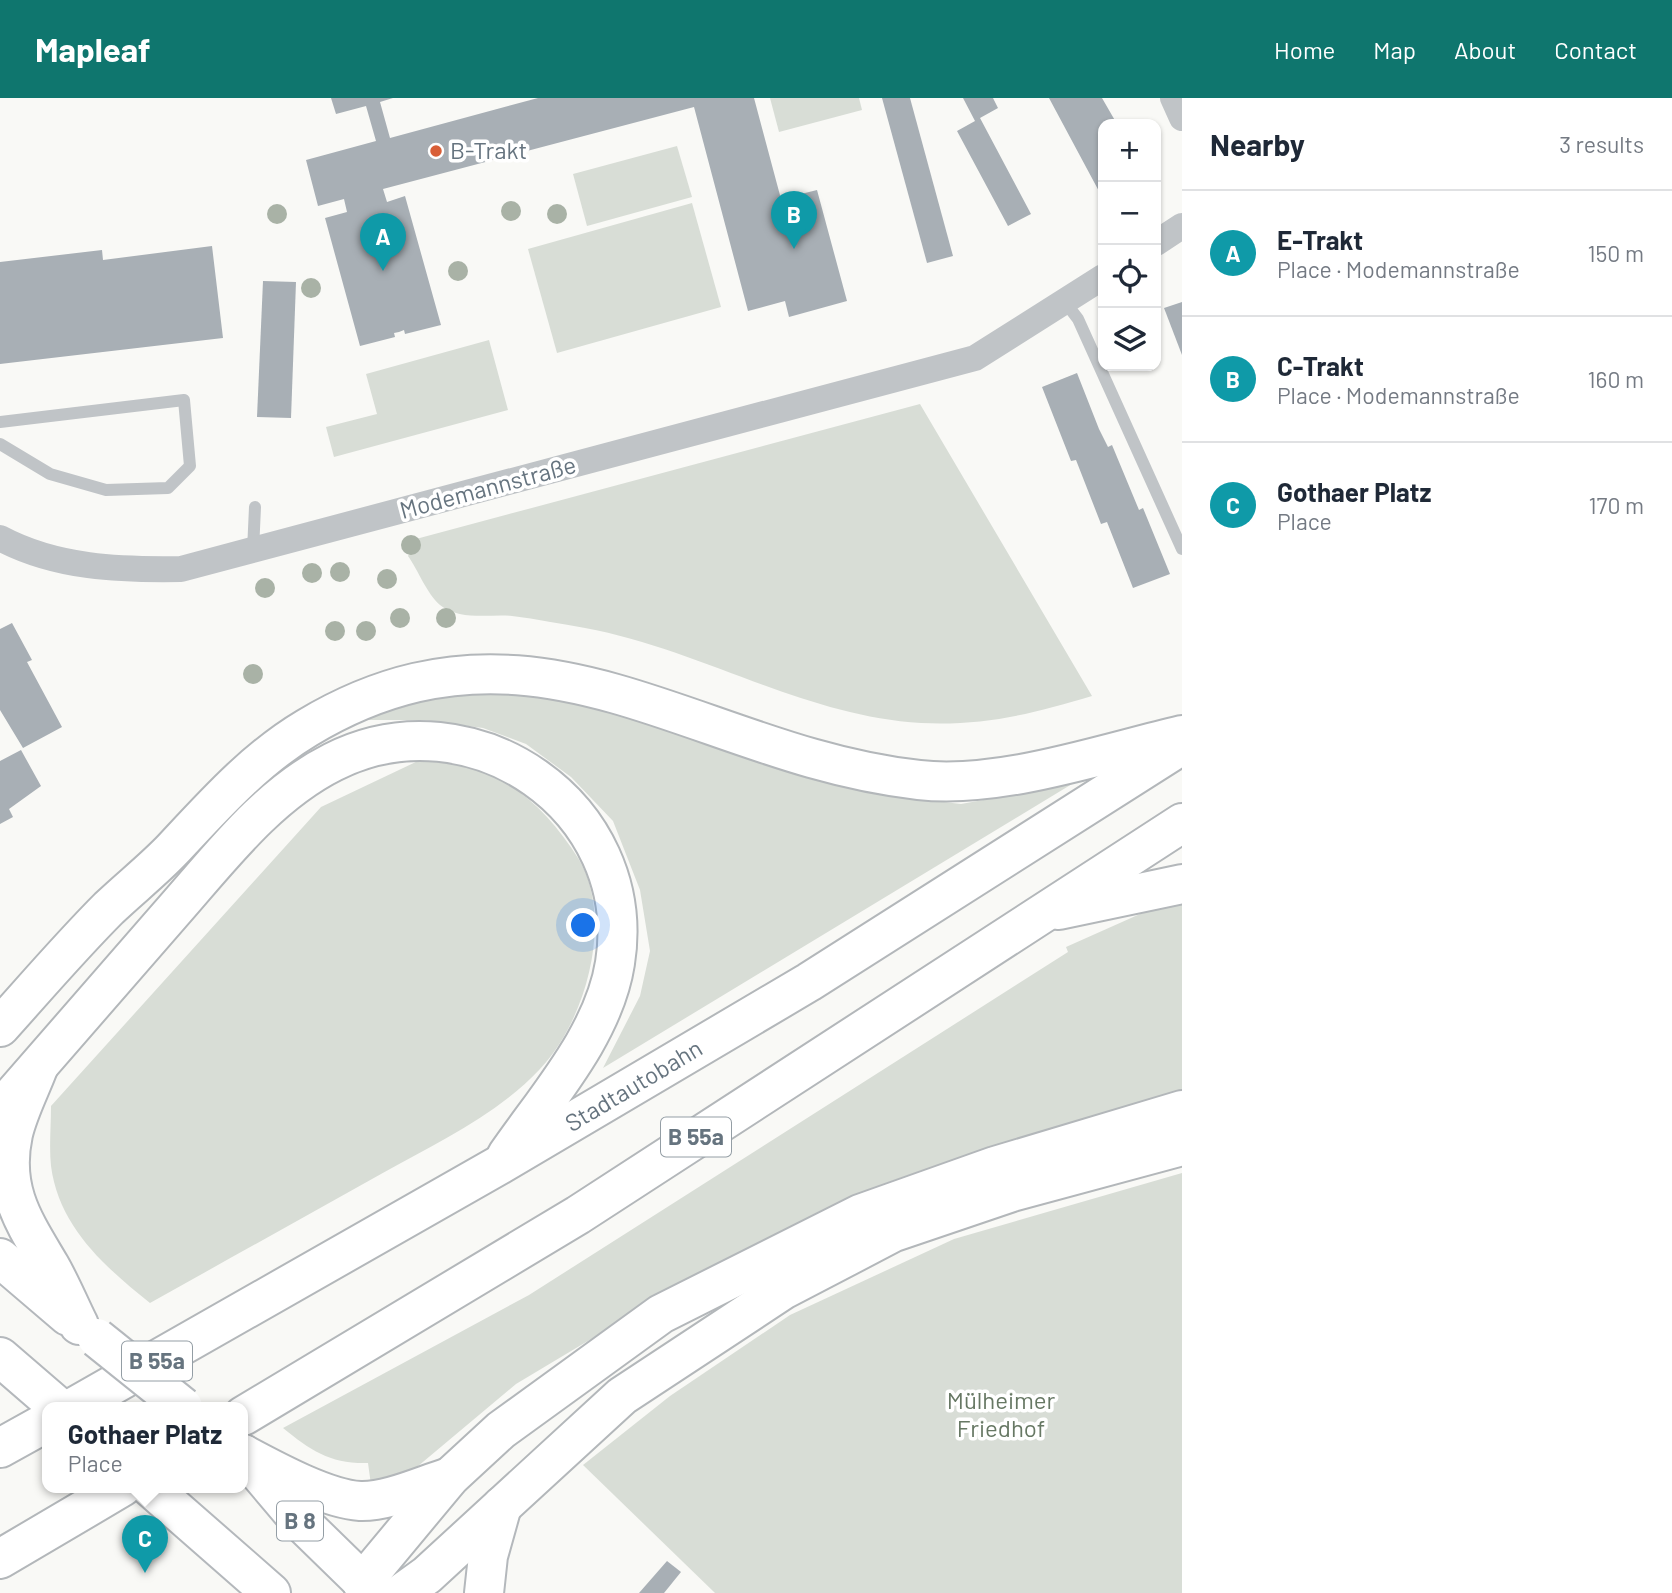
<!DOCTYPE html>
<meta charset="utf-8">
<style>
body{margin:0;font-family:Barlow,sans-serif;background:#f2f2f3;color:#1f2937}
.controls{position:absolute;right:21px;top:21px;display:grid;overflow:hidden;border-radius:14px;box-shadow:0 2px 5px #0004}
.controls button{width:63px;height:63px;display:grid;place-items:center;padding:0;border:0;border-bottom:2px solid #e0e1e3;background:#fff;color:#1f2937;font:35px sans-serif}
.you{position:absolute;left:584px;top:828px;width:24px;height:24px;margin:-18px;border:5px solid #fff;border-radius:50%;background:#1a73e8;box-shadow:0 0 0 10px #1a73e833}
.badge{display:grid;place-items:center;width:46px;height:46px;border-radius:50%;background:#0f766e;color:#fff;font-size:23px;font-weight:700}
.pin{position:absolute;translate:-50% -58px;filter:drop-shadow(0 2px 4px #0008)}
.pin::after{content:'';position:absolute;top:37px;width:24px;height:21px;background:inherit;clip-path:polygon(0 0,100% 0,50% 100%)}
.popup{position:absolute;left:42px;top:1304px;width:206px;height:91px;box-sizing:border-box;display:grid;place-content:center;border-radius:14px;background:#fff;filter:drop-shadow(0 2px 5px #0005);font-size:23px;white-space:nowrap;color:#747a83}
.popup b{font-size:26px;color:#1f2937}
.popup::after{content:'';position:absolute;left:50%;top:100%;margin-left:-14px;border:14px solid transparent;border-top-color:#fff}
.list{margin:0;padding:0;list-style:none}
h2{display:flex;justify-content:space-between;align-items:center;height:91px;margin:0;padding:0 28px;font-size:30px}
h2 small{font-size:23px;font-weight:400;color:#747a83}
.list li{display:grid;grid-template-columns:46px 1fr auto;gap:21px;align-items:center;box-sizing:border-box;height:126px;padding:0 28px;border-top:2px solid #e0e1e3}
.list b{display:block;font-size:26px;white-space:nowrap}
.list p{margin:0;font-size:23px;white-space:nowrap;color:#747a83}
.list em{font-size:23px;font-style:normal;color:#747a83}
.icon{flex:none;width:38px;height:38px;fill:none;stroke:currentColor;stroke-width:2;stroke-linecap:round;stroke-linejoin:round}
.map{position:relative;flex:none;width:1182px;height:1495px;overflow:hidden}
header{display:flex;align-items:center;gap:42px;box-sizing:border-box;height:98px;padding:0 35px;background:#0f766e;color:#fff}
header strong{font-size:33px}
nav{display:flex;gap:38px;margin-inline-start:auto;font-size:24px}
main{display:flex}
aside{flex:1;background:#fff}
.map>svg:first-child{display:block}
</style>
<header>
<strong>Mapleaf</strong>
<nav><a>Home</a><a>Map</a><a>About</a><a>Contact</a></nav>
</header>
<main>
<div class="map">
<svg width="1182" height="1495" viewBox="0 0 1182 1495">
<rect width="100%" height="100%" fill="#f9f9f6"/>
<g fill="#d8ddd6">
<polygon points="770,0 859,0 862,12 779,34"/>
<polygon points="677,48 692,99 587,128 573,76"/>
<polygon points="692,105 721,209 557,255 528,151"/>
<polygon points="489,242 508,312 334,359 326,329 377,316 366,276"/>
<path d="M920 306 1092 598C1032 616 984 628 921 625 803 618 700 551 585 530 561 526 537 521 512 518 489 516 460 523 440 507 427 496 418 472 408 458L416 441Z"/>
<polygon points="501,590 586,602 799,677 893,698 961,706 1072,686 603,970 640,898 650,853 640,792 613,723 571,679 526,646 483,630 424,622 363,622 423,600"/>
<path d="M420 662C435 664 452 664 467 668 516 681 552 719 578 760 615 819 586 923 540 971 496 1018 436 1045 381 1076 304 1119 227 1162 150 1205 105 1169 59 1129 51 1068 49 1049 51 1028 51 1008L321 709Z"/>
<path d="M1182 803V995L980 1052 886 1085 819 1114 708 1171 516 1286 411 1374 371 1387 368 1365C331 1366 311 1353 283 1330L529 1197 1068 854 1066 849 1140 816Z"/>
<polygon points="1182,1075 1182,1495 715,1495 583,1367 670,1298 790,1217 954,1141"/>
</g>
<g fill="#a8afb5">
<polygon points="331,0 393,0 380,4 390,40 538,0 754,0 781,101 817,92 847,203 789,219 785,203 748,213 694,9 383,91 387,104 405,98 441,227 405,236 404,232 399,234 394,235 395,239 360,248 325,120 347,114 344,101 318,108 306,62 376,43 366,8 336,16"/>
<polygon points="882,0 910,0 953,158 927,165"/>
<polygon points="963,0 993,0 998,10 980,20 1031,116 1008,128 957,33 975,23"/>
<polygon points="1049,0 1102,0 1117,26 1103,26 1101,97"/>
<polygon points="212,148 223,240 0,266 0,164 102,152 103,162"/>
<polygon points="263,183 296,184 291,320 257,319"/>
<polygon points="1182,204 1182,257 1164,210"/>
<polygon points="1077,275 1099,331 1108,349 1112,347 1139,412 1143,410 1170,476 1133,490 1107,424 1101,426 1076,362 1071,363 1042,289"/>
<polygon points="12,525 32,562 27,564 62,629 23,650 0,612 0,531"/>
<polygon points="21,652 41,688 9,711 13,719 0,726 0,663"/>
<polygon points="667,1463 681,1474 664,1495 639,1495"/>
</g>
<g fill="none" stroke-linecap="round" stroke-linejoin="round">
<g stroke="#b4b8bc" stroke-width="42">
<g id="primary">
<path d="M38 970C30 991 18 1014 13 1036 1 1092 24 1124 50 1168 61 1187 69 1207 79 1227"/>
<polyline points="0,1160 68,1218"/>
<polyline points="0,1259 58,1309"/>
<polyline points="243,1356 298,1421 374,1495"/>
<polyline points="150,1389 271,1495"/>
<polyline points="484,1495 488,1458 502,1408"/>
</g>
</g>
<g stroke="#b3b7ba" stroke-width="42">
<g id="highway">
<polyline points="1059,812 1182,786"/>
<path d="M0 929C36 889 71 848 109 810 130 790 153 772 173 751 214 707 255 661 307 630 535 493 696 658 919 682 1001 691 1101 656 1182 637"/>
<path d="M0 1012C56 948 112 884 168 819 217 764 265 698 333 664 471 594 640 709 615 865 604 936 547 999 507 1057"/>
<polyline points="74,1309 501,1066 809,884 1182,647"/>
<polyline points="243,1318 578,1117 1182,725"/>
<polyline points="0,1350 47,1324"/>
<path d="M243 1356C273 1372 326 1401 360 1403 388 1404 423 1387 450 1379"/>
<polyline points="0,1461 122,1389"/>
<polyline points="362,1485 450,1379 501,1332 661,1216 860,1116 995,1068 1182,1012"/>
<polyline points="402,1495 427,1477 622,1298 783,1192 894,1134 1012,1094 1182,1048"/>
</g>
</g>
<g stroke="#c0c4c7" stroke-width="12">
<polyline points="1065,204 1078,221 1182,451"/>
<polyline points="0,324 184,302 190,368 168,390 106,392 50,376 0,346"/>
<polyline points="253,453 255,409"/>
</g>
<g stroke="#c0c4c7" stroke-width="26">
<polyline points="1173,0 1182,20"/>
<polyline points="1156,145 1182,128"/>
<path d="M0 440C56 470 120 472 181 471L975 260 1103 179"/>
</g>
<use href="#primary" stroke="#fff" stroke-width="38"/>
<use href="#highway" stroke="#fff" stroke-width="38"/>
<g stroke="#b4b8bc" stroke-width="42" stroke-linecap="butt">
<polyline id="primary-bridge" points="97,1240 183,1309"/>
</g>
<use href="#primary-bridge" stroke="#fff" stroke-width="38"/>
</g>
<g fill="#a9b2a6">
<circle cx="511" cy="113" r="10"/>
<circle cx="277" cy="116" r="10"/>
<circle cx="557" cy="116" r="10"/>
<circle cx="458" cy="173" r="10"/>
<circle cx="311" cy="190" r="10"/>
<circle cx="411" cy="447" r="10"/>
<circle cx="340" cy="474" r="10"/>
<circle cx="312" cy="475" r="10"/>
<circle cx="387" cy="481" r="10"/>
<circle cx="265" cy="490" r="10"/>
<circle cx="400" cy="520" r="10"/>
<circle cx="446" cy="520" r="10"/>
<circle cx="335" cy="533" r="10"/>
<circle cx="366" cy="533" r="10"/>
<circle cx="253" cy="576" r="10"/>
</g>
<circle fill="#d85e37" stroke="#fff" stroke-width="2.5" cx="436" cy="53" r="7"/>
<g text-anchor="middle" stroke-width="7" stroke-linejoin="round" paint-order="stroke">
<g fill="#fff" stroke="#949ea5" stroke-width="2">
<rect x="661" y="1019.5" width="70" height="39" rx="5"/>
<rect x="122" y="1243.5" width="70" height="39" rx="5"/>
<rect x="277" y="1403.5" width="46" height="39" rx="5"/>
</g>
<g font-size="23" font-weight="bold" fill="#66747f">
<text x="696" y="1047">B 55a</text>
<text x="157" y="1271">B 55a</text>
<text x="300" y="1431">B 8</text>
</g>
<g font-size="24" fill="#66747f" stroke="#fff" text-anchor="start">
<text x="450" y="61">B-Trakt</text>
</g>
<g font-size="24" fill="#66747f" stroke="#fff">
<text transform="translate(488 390) rotate(-15)" y="8">Modemannstraße</text>
<text transform="translate(634 988) rotate(-31)" y="8">Stadtautobahn</text>
</g>
<g font-size="24" fill="#677864" stroke="#fff">
<text x="1001" y="1311">Mülheimer<tspan x="1001" dy="28">Friedhof</tspan></text>
</g>
</g>
</svg>
<div class="controls">
<button>+</button>
<button>−</button>
<button><svg class="icon" aria-label="locate" viewBox="0 0 24 24"><circle cx="12" cy="12" r="6"/><path d="M12 2v4M12 18v4M2 12h4M18 12h4"/></svg></button>
<button><svg class="icon" aria-label="layers" viewBox="0 0 24 24"><path d="M12 4l9 5-9 5-9-5zM3 14l9 5 9-5"/></svg></button>
</div>
<div class="you"></div>
<div class="pin badge" style="left:383px;top:173px;background:#0f9aa8">A</div>
<div class="pin badge" style="left:794px;top:151px;background:#0f9aa8">B</div>
<div class="pin badge" style="left:145px;top:1475px;background:#0f9aa8">C</div>
<div class="popup"><b>Gothaer Platz</b>Place</div>
</div>
<aside>
<h2>Nearby<small>3 results</small></h2>
<ul class="list">
<li><span class="badge" style="background:#0f9aa8">A</span><div><b>E-Trakt</b><p>Place · Modemannstraße</p></div><em>150 m</em></li>
<li><span class="badge" style="background:#0f9aa8">B</span><div><b>C-Trakt</b><p>Place · Modemannstraße</p></div><em>160 m</em></li>
<li><span class="badge" style="background:#0f9aa8">C</span><div><b>Gothaer Platz</b><p>Place</p></div><em>170 m</em></li>
</ul>
</aside>
</main>
